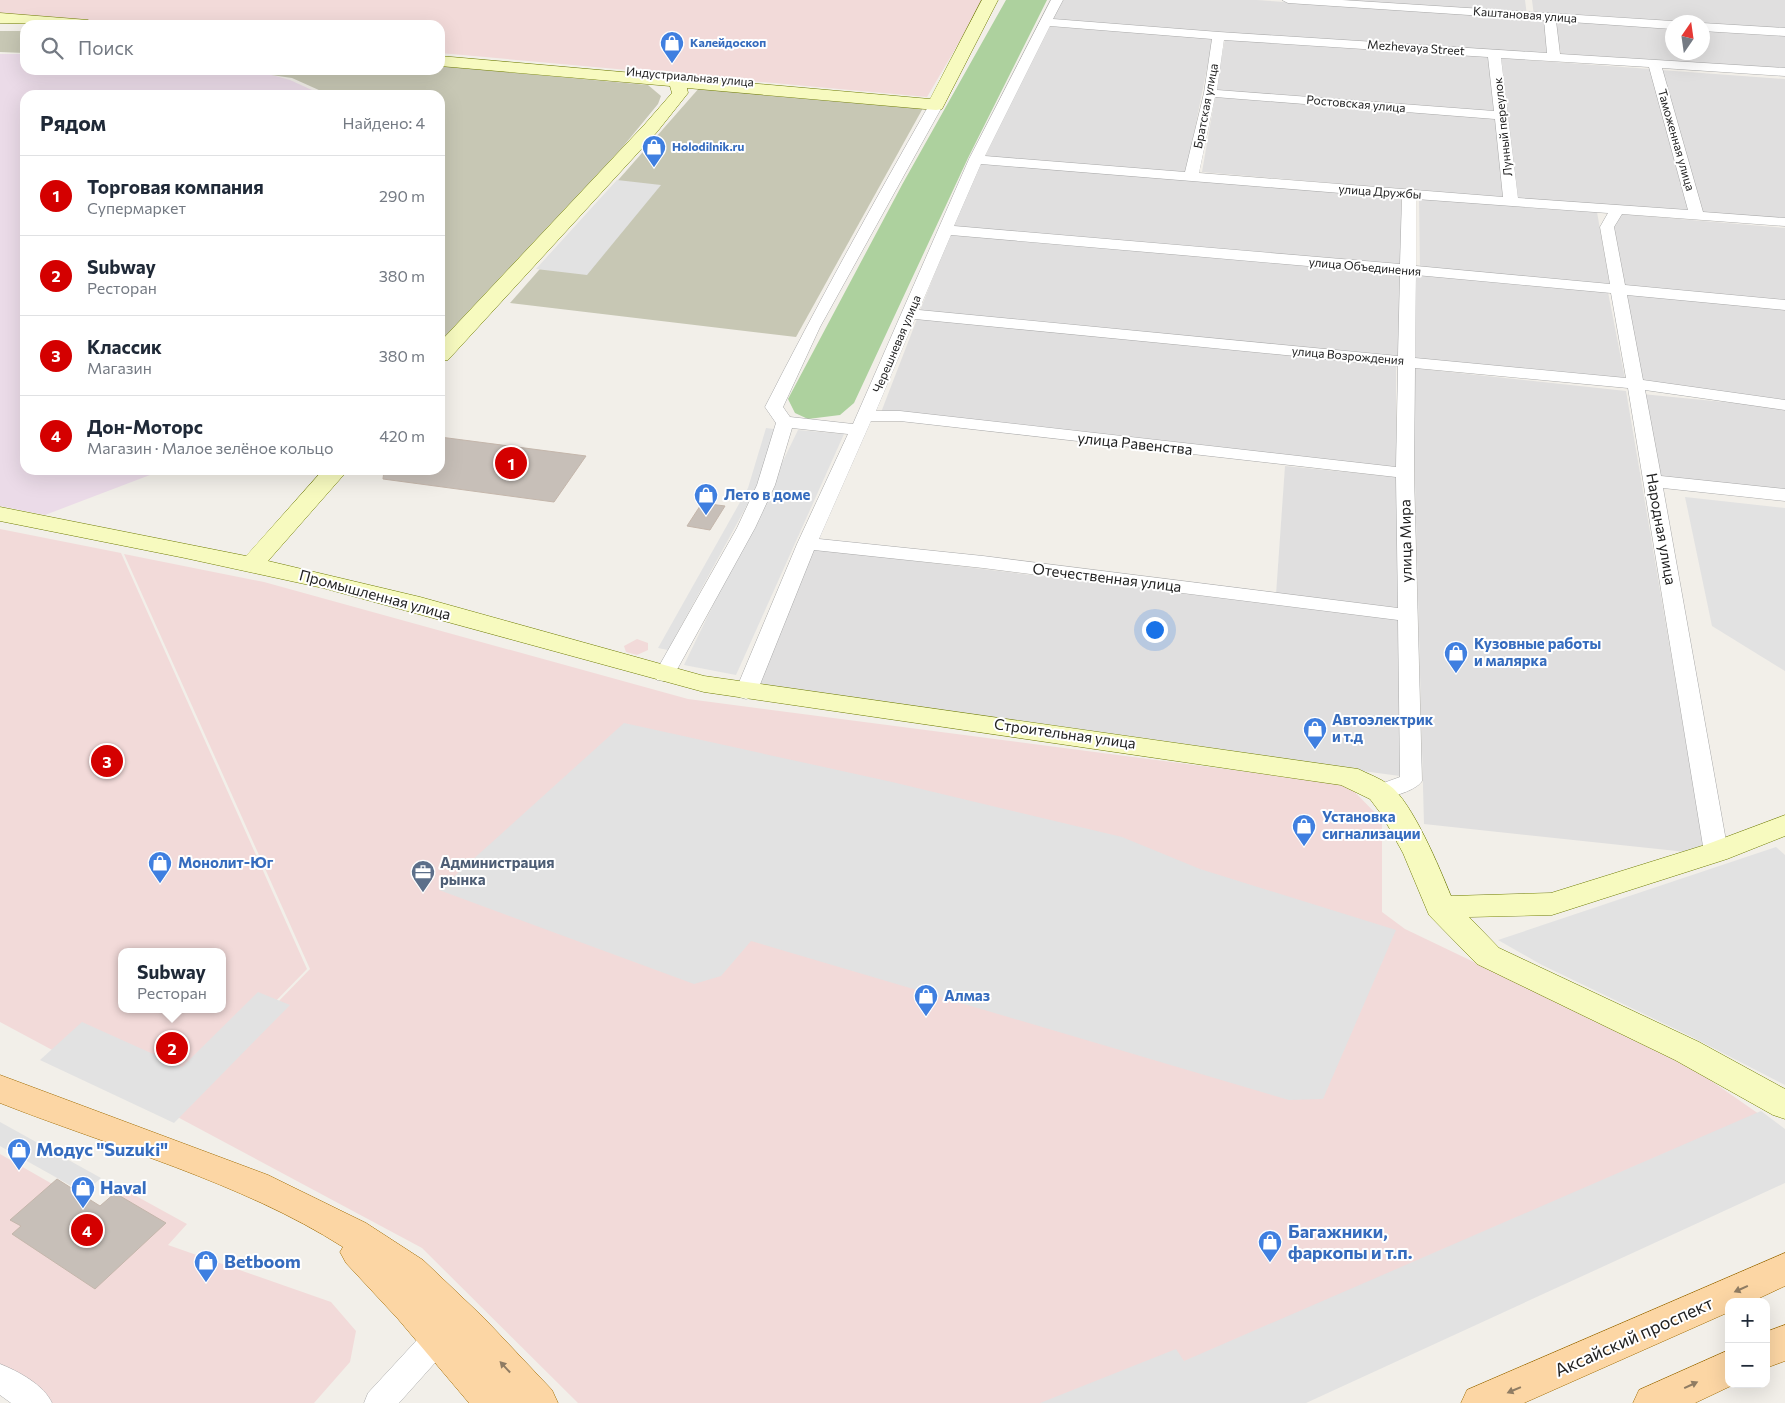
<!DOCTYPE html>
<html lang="ru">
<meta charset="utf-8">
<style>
body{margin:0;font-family:Commissioner,sans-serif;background:#f6f6f7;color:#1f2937}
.controls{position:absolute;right:15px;bottom:15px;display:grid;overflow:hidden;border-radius:10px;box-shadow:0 5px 20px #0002}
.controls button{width:45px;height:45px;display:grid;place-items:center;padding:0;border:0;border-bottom:1px solid #e0e1e3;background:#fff;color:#1f2937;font:25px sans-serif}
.compass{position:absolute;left:1665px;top:15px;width:45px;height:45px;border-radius:50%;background:#fff;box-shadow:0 5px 20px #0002;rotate:13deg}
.you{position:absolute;left:1154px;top:629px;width:18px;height:18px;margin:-12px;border:4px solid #fff;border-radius:50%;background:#1a73e8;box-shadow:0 0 0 8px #1a73e833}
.badge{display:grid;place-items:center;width:32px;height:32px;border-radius:50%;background:#d40000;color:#fff;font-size:16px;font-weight:700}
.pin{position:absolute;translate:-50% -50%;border:2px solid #fff;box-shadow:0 1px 5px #0006}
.popup{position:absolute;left:118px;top:948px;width:108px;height:65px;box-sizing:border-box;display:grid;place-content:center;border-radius:10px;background:#fff;filter:drop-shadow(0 1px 4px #0005);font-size:16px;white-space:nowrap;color:#747a83}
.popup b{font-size:19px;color:#1f2937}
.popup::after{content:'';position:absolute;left:50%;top:100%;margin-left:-10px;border:10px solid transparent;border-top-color:#fff}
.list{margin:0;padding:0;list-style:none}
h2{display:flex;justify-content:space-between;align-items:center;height:65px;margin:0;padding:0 20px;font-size:21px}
h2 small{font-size:16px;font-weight:400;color:#747a83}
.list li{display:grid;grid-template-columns:32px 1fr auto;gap:15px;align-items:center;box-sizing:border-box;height:80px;padding:0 20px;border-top:1px solid #e0e1e3}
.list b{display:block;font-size:19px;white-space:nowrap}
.list p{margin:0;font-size:16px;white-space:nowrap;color:#747a83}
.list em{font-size:16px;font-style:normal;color:#747a83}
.icon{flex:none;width:28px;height:28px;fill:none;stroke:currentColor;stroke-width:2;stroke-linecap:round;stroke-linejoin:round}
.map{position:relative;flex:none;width:1785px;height:1403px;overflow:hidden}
.search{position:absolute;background:#fff;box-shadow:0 5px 20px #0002;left:20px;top:20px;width:425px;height:55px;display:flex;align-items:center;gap:12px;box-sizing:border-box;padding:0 18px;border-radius:15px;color:#747a83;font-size:19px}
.panel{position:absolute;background:#fff;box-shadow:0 5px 20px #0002;left:20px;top:90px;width:425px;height:385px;border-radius:15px}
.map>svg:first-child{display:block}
</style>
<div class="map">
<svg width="1785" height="1403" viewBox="0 0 1785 1403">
<rect width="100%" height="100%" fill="#f2efe9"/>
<g fill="#e0dfdf">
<polygon points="1061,0 1257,0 1545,20 1552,58 1051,23"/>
<polygon points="1294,0 1525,0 1527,16"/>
<polygon points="1532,0 1785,0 1785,33 1703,27 1702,22 1672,22 1672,25 1534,16"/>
<polygon points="1554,20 1672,28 1672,52 1702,52 1703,30 1785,35 1785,75 1562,59"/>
<polygon points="1045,26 1213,38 1186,173 985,157"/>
<polygon points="1225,39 1490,57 1497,114 1215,93"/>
<polygon points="1501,58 1650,69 1690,216 1516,201"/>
<polygon points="1661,70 1785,79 1785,224 1702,217"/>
<polygon points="1215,97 1496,119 1503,198 1202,172"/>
<polygon points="981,161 1401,196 1401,269 952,229"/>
<polygon points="1419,197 1597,212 1610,287 1420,270"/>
<polygon points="1608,213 1785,228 1785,304 1623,288"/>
<polygon points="950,235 1400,273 1398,358 919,313"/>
<polygon points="1415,274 1608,292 1626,384 1413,363"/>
<polygon points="1623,293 1785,309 1785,400 1641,386"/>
<polygon points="917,319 1396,366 1396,470 880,415"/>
<polygon points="1412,368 1626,391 1705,854 1424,824"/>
<polygon points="1642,394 1785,408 1785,494 1659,480"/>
<polygon points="1285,466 1397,477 1398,609 1276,595"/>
<polygon points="814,549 1400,619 1400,776 754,690"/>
</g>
<g fill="#f2dad9" fill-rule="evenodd">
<polygon points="0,0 984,0 927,97 440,53 440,25 120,25 0,14"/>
<path d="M0 529 121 553 307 969 168 1112 0 1022ZM122 952H222V1009H122Z"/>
<polygon points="124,554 264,582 688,699 1348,785 1382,820 1382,912 1405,929 1687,1064 1769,1121 1171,1403 578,1403 422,1248 170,1113 310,969"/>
<polygon points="637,639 648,643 648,650 637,655 626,652 624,646"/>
<polygon points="0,1154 101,1212 127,1191 187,1224 168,1245 331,1302 356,1331 350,1362 314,1403 34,1403 0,1380"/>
</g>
<polygon fill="#ebdbe8" points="0,54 25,54 25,70 224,70 272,75 290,80 323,95 25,95 25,470 163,470 45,515 0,506"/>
<g fill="#c7c7b4">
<polygon points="0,31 25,31 25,53 0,52"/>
<polygon points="440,66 648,85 661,96 658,104 621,149 440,347 440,95 330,95 292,78 236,70 440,70"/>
<polygon points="700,87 923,108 796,337 510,303"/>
</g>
<polygon fill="#add19e" points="1006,0 1047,0 968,158 854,403 840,415 808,419 795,413 788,399 903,183"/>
<g fill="#e2e2e2">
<polygon points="617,180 661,185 587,275 536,269"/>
<polygon points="766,428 774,429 758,485 668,650 658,648 748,488"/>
<polygon points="798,430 844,434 736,675 684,665"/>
<polygon points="1685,497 1785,508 1785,671 1712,626"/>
<polygon points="624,723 892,782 1122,837 1200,869 1396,930 1323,1099 1289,1100 751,941 721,976 694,984 439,890"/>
<polygon points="1776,847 1785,855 1785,1085 1690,1036 1542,965 1498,940"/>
<polygon points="258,992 290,1005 174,1123 40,1060 82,1022 182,1067"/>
<polygon points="1761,1111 1785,1129 1785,1183 1306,1403 1040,1403 1176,1349 1184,1361"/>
<polygon points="0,1122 101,1178 84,1193 0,1146"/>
</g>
<g fill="#c7bfb8" stroke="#c4b6ab">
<polygon points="440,437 586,456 554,502 383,479 384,470 440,470"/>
<polygon points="702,503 725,506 710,530 687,526"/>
<polygon points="57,1179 100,1206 115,1193 166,1223 95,1289 12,1234 21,1226 10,1220"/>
</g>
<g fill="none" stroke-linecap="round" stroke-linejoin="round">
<g stroke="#a9a9a9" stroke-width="1">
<g id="street">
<path d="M1051 0H1063L1053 19 1219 32 1547 53 1544 20 1288 3 1282 0H1342L1672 21 1676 22H1672V29L1556 21 1560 54 1785 68V76L1662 68 1703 212 1785 218V226L1622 214 1614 227 1625 285 1785 300V310L1627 295 1643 380 1785 400V410L1645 390 1661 476 1785 489V501L1663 488 1728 852 1724 858 1716 860 1708 858 1704 852 1628 388 1415 368 1414 473 1422 781C1416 791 1384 801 1372 797L1369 792 1372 787 1400 777 1398 620 983 568 814 550 757 692 753 697 746 699 739 697 735 692 797 544 848 434 792 428 775 485 755 528 674 675 671 680 664 681 657 680 654 675 737 528 757 485 776 423 765 407C817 305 872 205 929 105L936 101 943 105 820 327 783 407 790 417 853 424 969 159ZM1050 26 1212 39 1204 93 1185 172 985 156ZM1224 40 1488 57 1494 111 1217 90ZM1501 58 1649 67 1688 210 1518 198ZM1215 97 1495 119 1503 197 1199 173ZM981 164 1402 198 1400 264 954 226ZM1416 199 1608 213 1600 227 1610 284 1416 266ZM951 235 1400 274 1398 356 919 310ZM1416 275 1611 293 1626 378 1415 358ZM915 319 1398 366 1396 467 900 411H876ZM871 421H900L1396 477 1398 608 983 556 819 539Z"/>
<polygon points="1702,23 1785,28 1785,36 1702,31"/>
<polygon points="439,1324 450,1328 454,1337 450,1346 399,1403 364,1403 368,1393 428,1328"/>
<path d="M0 1364C18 1371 44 1385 52 1403H11L0 1395Z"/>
</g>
</g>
<g stroke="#707d05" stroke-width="1">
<g id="secondary">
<polygon points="982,0 998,0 942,109 936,110 687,88 688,93 657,132 448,360 440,361 440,342 645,124 672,93 670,86 440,66 440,56 930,99"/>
<polygon points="0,13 88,20 96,25 0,23"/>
<path d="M323 470H348L268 561 420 597 704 676 1358 769C1368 774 1380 778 1389 785 1412 801 1440 869 1451 896L1551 893 1705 845 1785 815V836L1727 859 1552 915 1469 917 1499 948 1699 1042 1785 1089V1119L1773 1115 1675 1060 1477 964 1429 915 1403 853 1382 815 1370 799 1341 785 704 692 323 588 185 558 0 521V507L246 556Z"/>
</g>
</g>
<g stroke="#a06b00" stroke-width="1">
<g id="primary">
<path d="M0 1075 268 1175 366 1223 423 1260 484 1318 552 1390 558 1403H469L398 1319 346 1263 340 1252 343 1247C241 1182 112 1147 0 1103Z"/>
<polygon points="1785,1253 1785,1286 1751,1302 1729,1302 1729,1312 1524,1403 1461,1403 1467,1390"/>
<polygon points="1785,1325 1785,1361 1766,1368 1766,1332"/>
<polygon points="1729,1350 1729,1384 1735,1384 1695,1403 1633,1403 1639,1390"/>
</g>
</g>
<use href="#street" fill="#fff" fill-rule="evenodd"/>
<use href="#secondary" fill="#f7fabf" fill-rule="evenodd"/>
<use href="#primary" fill="#fcd6a4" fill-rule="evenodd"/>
</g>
<defs><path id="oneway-solid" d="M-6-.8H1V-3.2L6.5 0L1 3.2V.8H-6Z" transform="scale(1.25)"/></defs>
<g fill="#8f7c63">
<use href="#oneway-solid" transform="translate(1741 1289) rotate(156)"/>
<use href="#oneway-solid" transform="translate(505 1367) rotate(-133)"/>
<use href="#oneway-solid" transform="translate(1691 1385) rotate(-25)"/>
<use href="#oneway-solid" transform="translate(1514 1390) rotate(157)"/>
</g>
<defs>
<g id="shop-pin" transform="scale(1.25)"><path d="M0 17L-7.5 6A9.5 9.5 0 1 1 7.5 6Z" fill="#3f7fe0" stroke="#fff"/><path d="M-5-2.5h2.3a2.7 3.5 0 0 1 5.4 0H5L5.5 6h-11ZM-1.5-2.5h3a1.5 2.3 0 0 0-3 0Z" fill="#fff"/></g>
<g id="office-pin" transform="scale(1.25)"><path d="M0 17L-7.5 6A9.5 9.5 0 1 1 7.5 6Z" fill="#5c6f8a" stroke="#fff"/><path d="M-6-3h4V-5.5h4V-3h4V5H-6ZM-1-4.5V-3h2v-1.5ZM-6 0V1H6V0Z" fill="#fff"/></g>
</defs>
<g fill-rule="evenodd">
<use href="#shop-pin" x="672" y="43"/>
<use href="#shop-pin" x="654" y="147"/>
<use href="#shop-pin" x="706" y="495"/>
<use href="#shop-pin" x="1456" y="653"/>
<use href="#shop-pin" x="1315" y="729"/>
<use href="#shop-pin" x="1304" y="826"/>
<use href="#shop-pin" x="160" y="863"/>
<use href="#office-pin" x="423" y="872"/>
<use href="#shop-pin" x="926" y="996"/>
<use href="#shop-pin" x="19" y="1150"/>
<use href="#shop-pin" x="83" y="1188"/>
<use href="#shop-pin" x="1270" y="1242"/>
<use href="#shop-pin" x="206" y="1262"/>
</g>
<g text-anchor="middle" stroke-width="4" stroke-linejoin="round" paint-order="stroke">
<g font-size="12" fill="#222" stroke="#fff">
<text transform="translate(1525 15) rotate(4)" y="4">Каштановая улица</text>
<text transform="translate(1416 48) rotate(4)" y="4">Mezhevaya Street</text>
<text transform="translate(690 77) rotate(5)" y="4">Индустриальная улица</text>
<text transform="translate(1356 104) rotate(5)" y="4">Ростовская улица</text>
<text transform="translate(1206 106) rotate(-79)" y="4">Братская улица</text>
<text transform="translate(1503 127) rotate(-96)" y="4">Лунный переулок</text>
<text transform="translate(1676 140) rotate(74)" y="4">Таможенная улица</text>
<text transform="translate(1380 192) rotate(4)" y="4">улица Дружбы</text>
<text transform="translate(1365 267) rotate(5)" y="4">улица Объединения</text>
<text transform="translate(897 344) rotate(-67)" y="4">Черешневая улица</text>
<text transform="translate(1348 356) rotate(5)" y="4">улица Возрождения</text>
</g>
<g font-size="12" font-weight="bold" fill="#366cbe" stroke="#fff" text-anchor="start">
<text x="690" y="47">Калейдоскоп</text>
<text x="672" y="151">Holodilnik.ru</text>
</g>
<g font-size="15" fill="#222" stroke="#fff">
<text transform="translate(1135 444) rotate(6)" y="5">улица Равенства</text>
<text transform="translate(1661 529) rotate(80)" y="5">Народная улица</text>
<text transform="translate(1406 541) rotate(-91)" y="5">улица Мира</text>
<text transform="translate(1107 578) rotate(7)" y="5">Отечественная улица</text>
<text transform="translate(375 595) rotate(15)" y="5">Промышленная улица</text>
<text transform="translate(1065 734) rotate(8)" y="5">Строительная улица</text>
</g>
<g font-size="15" font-weight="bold" fill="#366cbe" stroke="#fff" text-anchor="start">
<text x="724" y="500">Лето в доме</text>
<text x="1474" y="649">Кузовные работы<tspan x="1474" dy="17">и малярка</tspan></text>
<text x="1332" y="725">Автоэлектрик<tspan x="1332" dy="17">и т.д</tspan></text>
<text x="1322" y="822">Установка<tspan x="1322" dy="17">сигнализации</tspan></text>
<text x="178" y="868">Монолит-Юг</text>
<text x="944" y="1001">Алмаз</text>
</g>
<g font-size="15" font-weight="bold" fill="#4e5e75" stroke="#fff" text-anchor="start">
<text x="440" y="868">Администрация<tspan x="440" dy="17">рынка</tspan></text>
</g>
<g font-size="18" font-weight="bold" fill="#366cbe" stroke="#fff" text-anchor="start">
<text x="36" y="1156">Модус "Suzuki"</text>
<text x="100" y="1194">Haval</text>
<text x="1288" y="1238">Багажники,<tspan x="1288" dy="21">фаркопы и т.п.</tspan></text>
<text x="224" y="1268">Betboom</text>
</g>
<g font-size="18" fill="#222" stroke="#fff">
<text transform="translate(1634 1337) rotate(-24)" y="6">Аксайский проспект</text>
</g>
</g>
</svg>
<div class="controls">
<button>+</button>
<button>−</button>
</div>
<svg class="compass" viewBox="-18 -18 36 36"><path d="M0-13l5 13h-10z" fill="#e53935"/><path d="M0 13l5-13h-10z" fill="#747a83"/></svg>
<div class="you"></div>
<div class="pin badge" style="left:511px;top:463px">1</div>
<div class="pin badge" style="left:172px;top:1048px">2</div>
<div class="popup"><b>Subway</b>Ресторан</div>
<div class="pin badge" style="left:107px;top:761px">3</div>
<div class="pin badge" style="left:87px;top:1230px">4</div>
<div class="search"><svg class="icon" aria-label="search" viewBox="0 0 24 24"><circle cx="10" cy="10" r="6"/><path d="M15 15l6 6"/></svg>Поиск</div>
<section class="panel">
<h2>Рядом<small>Найдено: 4</small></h2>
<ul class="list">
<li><span class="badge">1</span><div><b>Торговая компания</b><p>Супермаркет</p></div><em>290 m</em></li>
<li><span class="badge">2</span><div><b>Subway</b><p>Ресторан</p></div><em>380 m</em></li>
<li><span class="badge">3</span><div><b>Классик</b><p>Магазин</p></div><em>380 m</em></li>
<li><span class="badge">4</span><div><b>Дон-Моторс</b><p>Магазин · Малое зелёное кольцо</p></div><em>420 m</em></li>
</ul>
</section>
</div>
